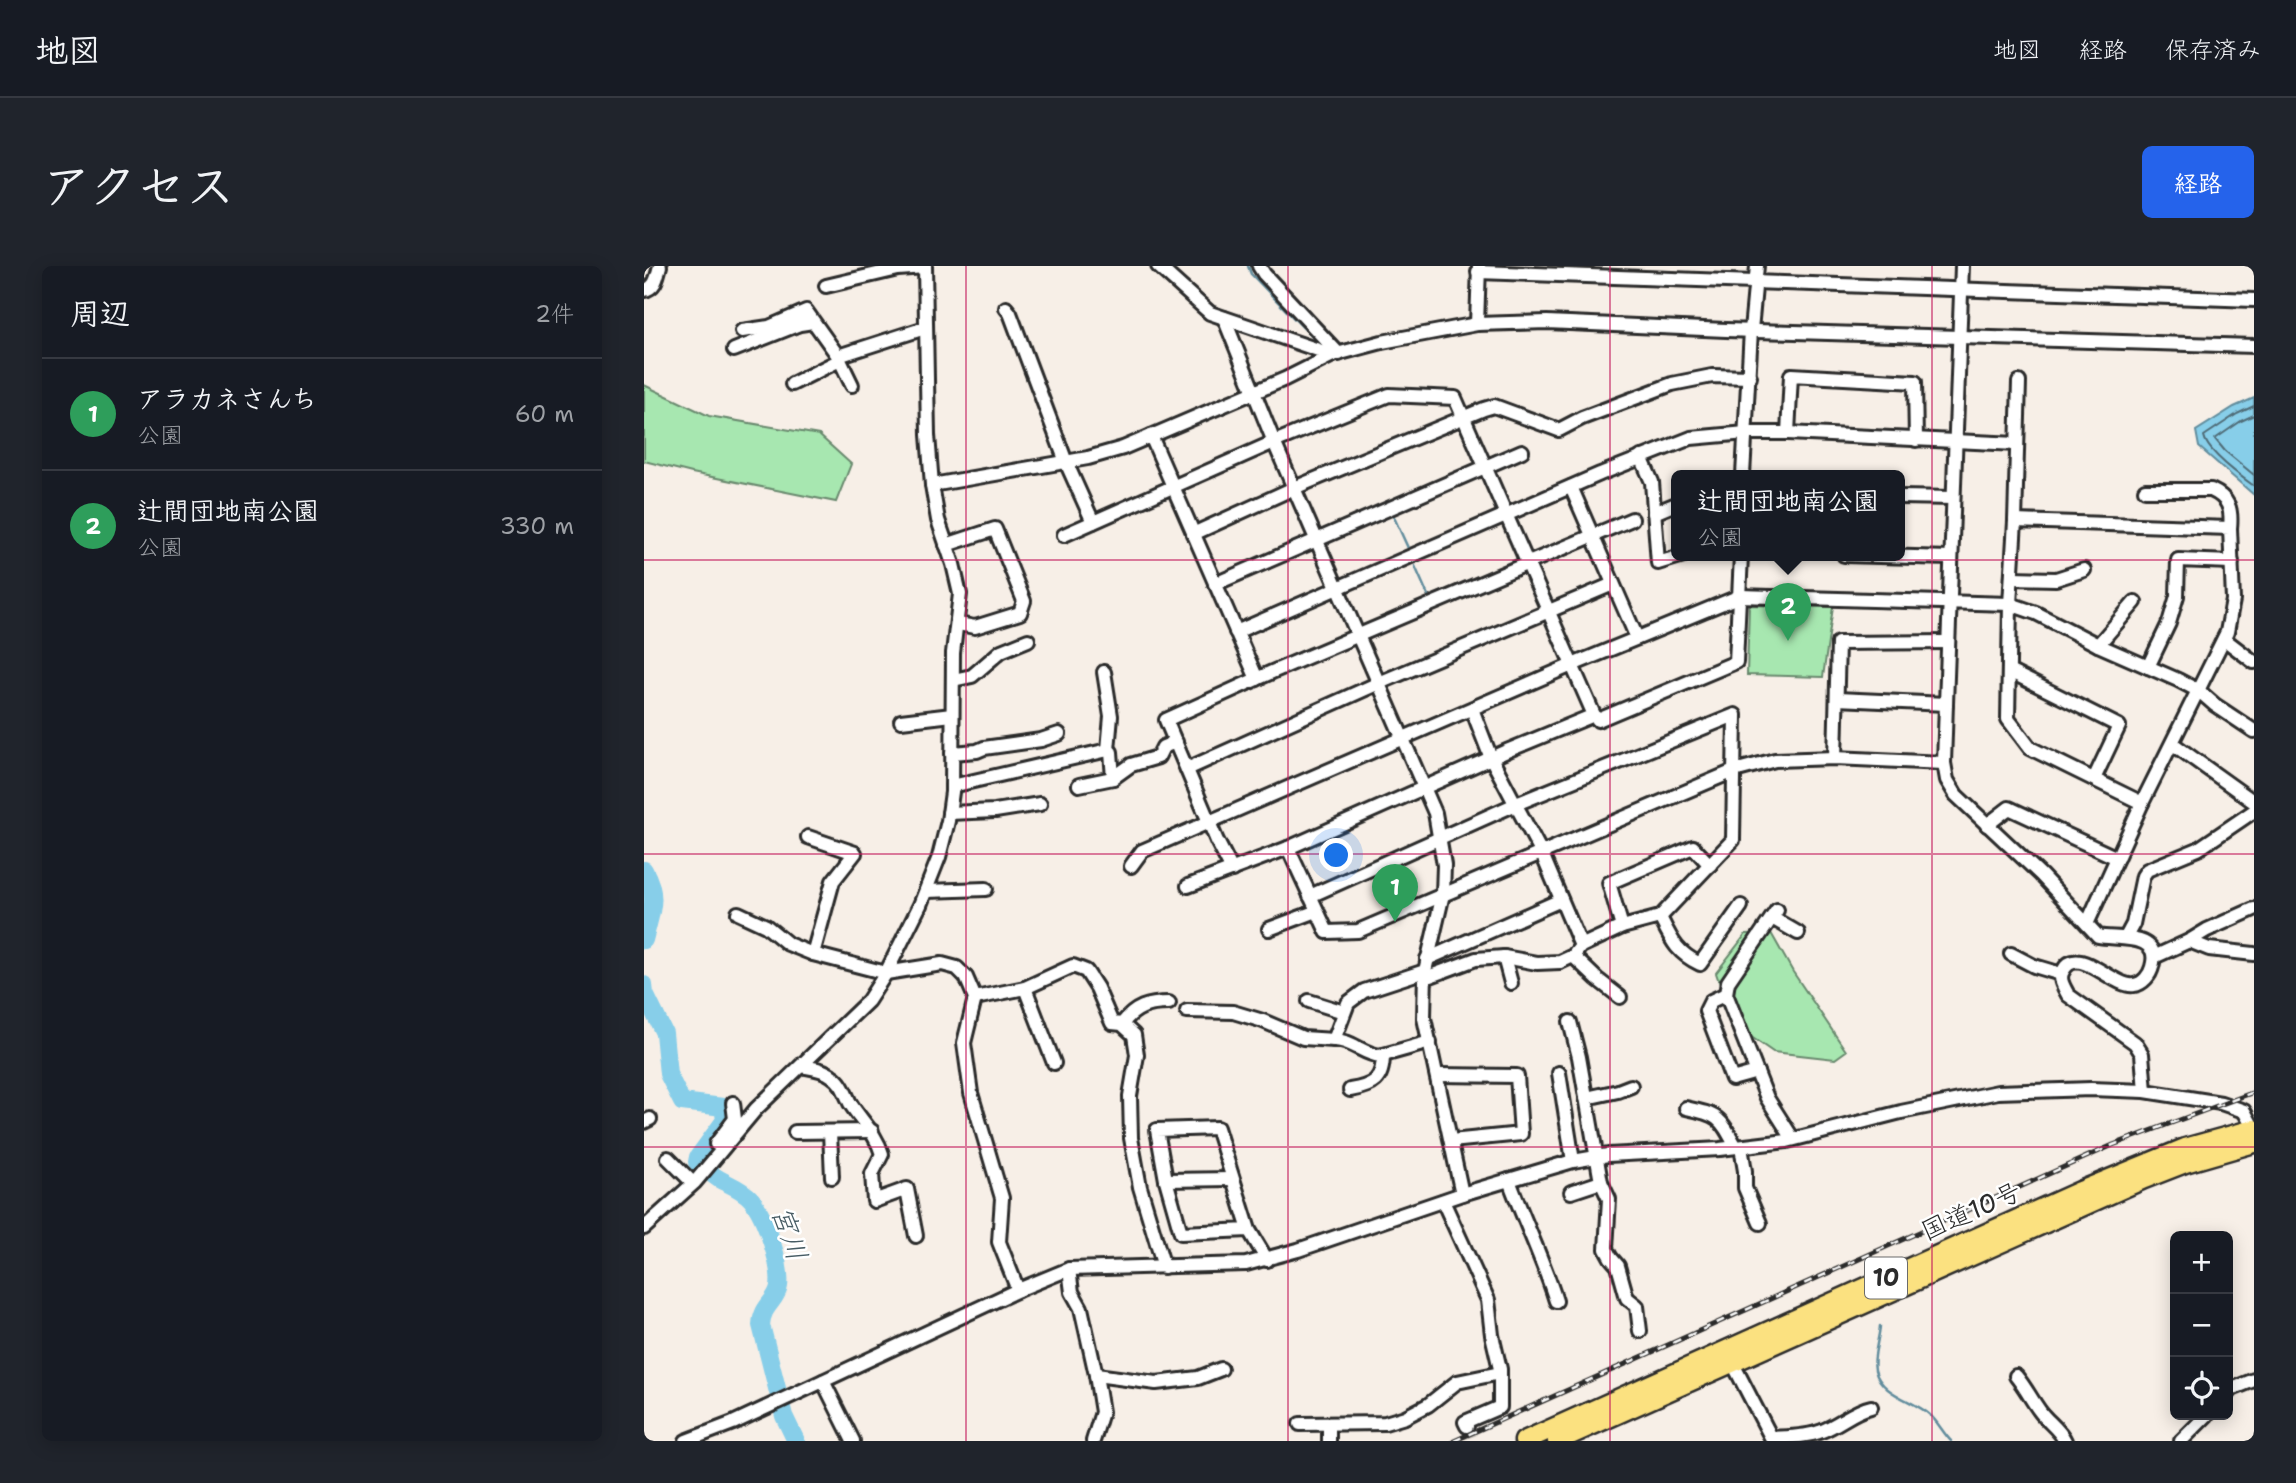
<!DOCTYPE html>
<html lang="ja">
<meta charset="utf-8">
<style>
body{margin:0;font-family:"Shantell Sans","Klee One",sans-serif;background:#20242c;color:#f1f3f6}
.controls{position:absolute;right:21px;bottom:21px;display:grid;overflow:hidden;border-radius:10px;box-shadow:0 4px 18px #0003}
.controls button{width:63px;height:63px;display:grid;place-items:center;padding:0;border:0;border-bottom:2px solid #363941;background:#171b24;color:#f1f3f6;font:35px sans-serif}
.you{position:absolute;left:693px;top:590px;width:24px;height:24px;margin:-18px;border:5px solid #fff;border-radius:50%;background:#1a73e8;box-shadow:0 0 0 10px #1a73e833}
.badge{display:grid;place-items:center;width:46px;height:46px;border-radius:50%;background:#2563eb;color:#fff;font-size:23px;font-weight:700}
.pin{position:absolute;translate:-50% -58px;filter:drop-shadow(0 2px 4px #0008)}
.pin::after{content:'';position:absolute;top:37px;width:24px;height:21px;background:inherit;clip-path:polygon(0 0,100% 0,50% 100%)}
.popup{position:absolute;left:1027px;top:204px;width:234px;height:91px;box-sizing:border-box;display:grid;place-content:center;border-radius:10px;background:#171b24;filter:drop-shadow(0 2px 5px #0005);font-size:23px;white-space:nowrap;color:#9ea1a6}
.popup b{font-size:26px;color:#f1f3f6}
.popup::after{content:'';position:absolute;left:50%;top:100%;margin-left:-14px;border:14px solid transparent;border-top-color:#171b24}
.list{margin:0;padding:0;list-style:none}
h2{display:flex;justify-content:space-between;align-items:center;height:91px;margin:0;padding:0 28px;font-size:30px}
h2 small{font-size:23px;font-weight:400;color:#9ea1a6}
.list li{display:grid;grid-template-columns:46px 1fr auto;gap:21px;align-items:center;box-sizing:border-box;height:112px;padding:0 28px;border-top:2px solid #363941}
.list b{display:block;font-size:26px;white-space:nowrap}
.list p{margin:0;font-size:23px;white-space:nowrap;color:#9ea1a6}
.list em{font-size:23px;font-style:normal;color:#9ea1a6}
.icon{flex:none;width:38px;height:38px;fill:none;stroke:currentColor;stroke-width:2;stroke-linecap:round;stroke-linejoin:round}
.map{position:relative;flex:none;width:1610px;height:1175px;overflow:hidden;border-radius:10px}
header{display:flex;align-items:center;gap:42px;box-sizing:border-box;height:98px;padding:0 35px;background:#171b24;border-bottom:2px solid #363941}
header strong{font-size:33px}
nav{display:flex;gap:38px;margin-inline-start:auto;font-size:24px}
.intro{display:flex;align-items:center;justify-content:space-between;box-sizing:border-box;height:168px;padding:0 42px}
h1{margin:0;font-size:49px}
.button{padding:18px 32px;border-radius:10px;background:#2563eb;color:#fff;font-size:24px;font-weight:700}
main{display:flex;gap:42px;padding:0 42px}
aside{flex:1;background:#171b24;border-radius:10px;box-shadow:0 4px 18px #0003}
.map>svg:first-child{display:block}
</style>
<header>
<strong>地図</strong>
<nav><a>地図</a><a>経路</a><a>保存済み</a></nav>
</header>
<div class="intro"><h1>アクセス</h1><a class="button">経路</a></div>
<main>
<aside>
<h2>周辺<small>2件</small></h2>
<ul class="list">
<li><span class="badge" style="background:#2e9e5b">1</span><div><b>アラカネさんち</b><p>公園</p></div><em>60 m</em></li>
<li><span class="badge" style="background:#2e9e5b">2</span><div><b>辻間団地南公園</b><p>公園</p></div><em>330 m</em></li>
</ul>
</aside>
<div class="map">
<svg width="1610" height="1175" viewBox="0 0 1610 1175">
<rect width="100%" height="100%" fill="#f7efe7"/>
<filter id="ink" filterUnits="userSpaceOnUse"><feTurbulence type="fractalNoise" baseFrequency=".0143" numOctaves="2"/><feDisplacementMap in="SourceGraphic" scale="14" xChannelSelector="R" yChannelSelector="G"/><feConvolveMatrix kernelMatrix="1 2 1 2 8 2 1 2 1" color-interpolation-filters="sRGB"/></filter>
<g filter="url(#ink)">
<g fill="#a7e7b0" stroke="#69896e" stroke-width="2">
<polygon points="0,119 65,150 175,169 207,198 192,236 48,207 0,195"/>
<polygon points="1105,339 1189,341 1179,411 1103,409"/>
<polygon points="1127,667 1149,706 1202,785 1191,793 1129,786 1090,759 1072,707 1102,668"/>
</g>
<polygon fill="#87cee9" stroke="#628d9d" stroke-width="2" points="1610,132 1610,229 1555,181 1552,165 1590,141"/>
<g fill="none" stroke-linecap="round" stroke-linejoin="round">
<g stroke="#506c77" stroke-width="2">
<path d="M1610 140 1593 148 1560 170C1563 186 1596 210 1610 220"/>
<polyline points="1610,149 1597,155 1571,173 1581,185 1610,209"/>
</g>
<g stroke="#628d9d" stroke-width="2.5">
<polyline points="604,0 607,8 673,76"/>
<polyline points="749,249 764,282"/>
<polyline points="771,300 786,334"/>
<path d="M1236 1060C1235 1074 1228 1091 1231 1104 1237 1129 1270 1134 1286 1149 1294 1156 1299 1167 1307 1175"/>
</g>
<g stroke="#87cee9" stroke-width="18">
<path d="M0 604C15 631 7 645 0 674"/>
<path d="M0 719 1 728 20 767 24 808 38 836 79 841 81 854 54 891 53 896C60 902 67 908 75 913 86 919 98 923 107 933 121 949 138 1000 135 1020 133 1035 118 1039 117 1059L140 1150 152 1175"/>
</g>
<polyline stroke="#cec8c1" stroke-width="12" stroke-dasharray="12 6" stroke-linecap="butt" points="823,1160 828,1175"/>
<g stroke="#2b2b2b" stroke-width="18">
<g id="minor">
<polyline points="514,0 566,47 689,89"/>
<polyline points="615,0 620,8 695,88"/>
<path d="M1318 0 1302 438 1300 497 1303 514 1312 529 1397 609 1454 670C1473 674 1518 666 1508 701 1506 709 1499 718 1490 719 1470 723 1434 676 1419 705 1414 713 1420 721 1424 729L1491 777 1498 788 1501 825"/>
<polyline points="834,6 1610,34"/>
<polyline points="182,20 254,3 281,1"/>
<path d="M0 24C12 22 13 10 16 0"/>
<polyline points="362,42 366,47 422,196 449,256"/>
<polyline points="580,52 630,176 791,547 800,599 799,628 781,705 780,752 818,928"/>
<polyline points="833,58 835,0"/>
<polyline points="98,65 125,61 162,45 194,90 281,62"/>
<polyline points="90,84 156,58 169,56"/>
<polyline points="194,90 208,119"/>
<polyline points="1375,116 1371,255 1366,338 1364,453 1386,482 1498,537"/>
<polyline points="148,118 196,94"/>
<polyline points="1144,167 1147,109 1271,116 1272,174"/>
<polyline points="507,170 613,413"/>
<polyline points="997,191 1008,216 1014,297 1040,289"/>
<polyline points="1099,209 1107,64 1113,0"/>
<polyline points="288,219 444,192 479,182 641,113 689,89 738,76 833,58 903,56 1082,64 1610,80"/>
<polyline points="927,221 993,372"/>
<path d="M1501 224H1567C1585 232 1588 243 1586 262"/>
<polyline points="1256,231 1309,232"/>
<polyline points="1010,247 1032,238"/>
<polyline points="1371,255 1586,262 1589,334 1583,366 1498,537 1443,658"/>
<polyline points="549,268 650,222 840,143 850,140 915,164 938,152 1028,118 1068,110 1106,111"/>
<polyline points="420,269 630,176 745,129 811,132 950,449"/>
<polyline points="302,279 351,263 380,335 376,347 331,361 314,358"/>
<polyline points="1200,289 1306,292"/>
<polyline points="1368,312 1412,313 1440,304"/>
<polyline points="571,318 878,185"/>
<polyline points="592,366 956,208 1047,172 1102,167 1144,167 1373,178"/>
<polyline points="1580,373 1610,396"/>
<polyline points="1454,379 1491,336"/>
<polyline points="1504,401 1525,357 1533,330 1534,294 1588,296"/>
<polyline points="1365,405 1475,460 1450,513"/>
<polyline points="460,406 467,450 464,484"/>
<polyline points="309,414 328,410 357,385 384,374"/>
<polyline points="1193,433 1302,438"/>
<polyline points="828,443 847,492 898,588 937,680"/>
<polyline points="257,455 308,449"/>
<polyline points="1529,478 1610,536"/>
<polyline points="308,487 333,485 340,482 397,474 415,468"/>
<polyline points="1191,492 1194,377 1304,376"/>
<polyline points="543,503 735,417 969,318"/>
<polyline points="435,519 469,512 487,499 514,491 519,481 532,476"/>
<polyline points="308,520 464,484 467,486 469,512"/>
<polyline points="305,547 351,545 396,538"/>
<polyline points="1343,559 1365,542 1473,592"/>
<polyline points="164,571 211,587 189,615 169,688 242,707 298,698 313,702 322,711 331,732 320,777 327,827 358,932 355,976 374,1024"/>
<polyline points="644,582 683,666 714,665 1090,505 1131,494 1191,492 1300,497"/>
<polyline points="487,600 498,585 928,399 1096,330 1366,338 1392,347 1454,379 1534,414 1555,425 1571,439 1610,465"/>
<polyline points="588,604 573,575 522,454 628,406 988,253"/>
<polyline points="544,620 644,582 865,484 950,449 954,454 1092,396 1097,289"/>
<polyline points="282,625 342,623"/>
<polyline points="666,630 872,538 1091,449 1089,574 1016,651 978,661 937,680 929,690 916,696 893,697 860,691 832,693 781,712"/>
<polyline points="1133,644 1084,716 1082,728 1123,832 1149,873"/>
<polyline points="94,647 122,660 144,678 169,688"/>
<path d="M1016 651C1028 675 1032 686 1056 698L1097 640"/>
<polyline points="1128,652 1154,667"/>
<polyline points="978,661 965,617 1049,581 1066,599"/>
<polyline points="625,663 673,645"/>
<polyline points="1482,671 1489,658 1499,610 1503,604 1554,583 1610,545"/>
<polyline points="1545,675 1565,683 1610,688"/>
<polyline points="1367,688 1390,700 1417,708"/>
<polyline points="929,690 953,713 976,731"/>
<polyline points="860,691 867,717"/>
<polyline points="1510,691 1545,675 1563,664 1610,643"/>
<polyline points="783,693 917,634"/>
<polyline points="381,722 410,797"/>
<polyline points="1082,728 1067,735 1062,745 1088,813 1113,806"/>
<polyline points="331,732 381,722 429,700 442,705 453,722 468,757 478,758 490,769 493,789 486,830 487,872 496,921 520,1001"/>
<polyline points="665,735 700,746"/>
<polyline points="543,745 589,746 619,755 659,772 690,774 704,737 720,725 781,705"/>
<polyline points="926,756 935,791 957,916 927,926"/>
<path d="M478 758C491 741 504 737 525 737"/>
<path d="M690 774C707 774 719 788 736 790L786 776"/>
<path d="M157 800C167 802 180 803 188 810 198 816 201 827 206 837 217 855 232 867 238 888L228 908 230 935 263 923 272 970"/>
<polyline points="915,807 929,895"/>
<polyline points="793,809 873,810 877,868 807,875"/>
<path d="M706 824C730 820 739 814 739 789"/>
<polyline points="942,832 974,825 987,820"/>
<path d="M1042 842C1075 849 1076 851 1092 881"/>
<polyline points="0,856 6,853"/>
<polyline points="151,866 228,865"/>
<polyline points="186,866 188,911"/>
<polyline points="72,878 91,853 89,837"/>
<polyline points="1097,881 1101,905 1101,922 1116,957"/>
<polyline points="24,892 49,917"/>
<polyline points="522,914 588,913"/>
<path d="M865 914C880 955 899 993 912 1035"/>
<polyline points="957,916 965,933 962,983 967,992 974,1000 983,1032 993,1040 996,1065"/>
<polyline points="799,935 844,1034 848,1069 856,1103 856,1141 821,1156 823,1160"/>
<polyline points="0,962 51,916 112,843 224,735 242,707 276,639 295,591 304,555 308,526 309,387 316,328 309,298 294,254 288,219 284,169 281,0"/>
<polyline points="605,964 537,967 522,914 513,864 573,862 605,964 623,994"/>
<polyline points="425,1003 428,1026 437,1042 452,1109 458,1146 449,1175"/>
<polyline points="1085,1090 1129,1175"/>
<polyline points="452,1109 512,1117 554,1112 577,1103"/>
<path d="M1372 1110C1381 1121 1387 1133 1395 1144 1403 1156 1415 1162 1421 1175"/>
<polyline points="179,1115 209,1175"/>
<polyline points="1584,1128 1588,1123 1610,1114"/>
<polyline points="656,1158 741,1157 761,1151 784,1139 813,1116 856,1107"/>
<path d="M1128 1172C1144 1171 1163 1171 1178 1165 1196 1158 1209 1145 1227 1141"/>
<polyline points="42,1175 89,1157 374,1024 425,1003 602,998 654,984 818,928 929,895 964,889 1076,883 1143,875 1257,846 1354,826 1447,823 1501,825 1577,837 1600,845 1610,863"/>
<polyline points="685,1175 685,1158"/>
<polyline points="1537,1175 1563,1149"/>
</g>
</g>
<g stroke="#2b2b2b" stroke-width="23">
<g id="highway">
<polyline points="880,1175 1436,925 1541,882 1610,863"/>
<polyline points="913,1175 1500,913 1541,897 1610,877"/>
</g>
</g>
<use href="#minor" stroke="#fff" stroke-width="12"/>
<use href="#highway" stroke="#fbe180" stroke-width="18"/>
<g stroke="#2b2b2b" stroke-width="5">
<polyline id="rail" points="810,1175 1469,879 1610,826"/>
</g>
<use href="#rail" stroke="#fff" stroke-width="2.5" stroke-dasharray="8" stroke-linecap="butt"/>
</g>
</g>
<path fill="none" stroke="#c2185b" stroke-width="2" stroke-opacity="0.55" d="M322 0V1175M644 0V1175M966 0V1175M1288 0V1175M0 294H1610M0 588H1610M0 881H1610"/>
<g text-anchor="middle" stroke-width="5" stroke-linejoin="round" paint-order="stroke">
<rect fill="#fff" stroke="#6b6b6b" stroke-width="2" x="1221" y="991.5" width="42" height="41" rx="5"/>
<g font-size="24" font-weight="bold" fill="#2b2b2b">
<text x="1242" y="1020">10</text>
</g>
<g font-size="26" fill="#2b2b2b" stroke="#fff">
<text transform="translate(1327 945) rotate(-24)" y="9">国道10号</text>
</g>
<g font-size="28" font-style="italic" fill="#475c64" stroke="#fff">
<text transform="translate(146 967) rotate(71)" y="10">宮川</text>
</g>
</g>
</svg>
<div class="controls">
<button>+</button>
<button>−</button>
<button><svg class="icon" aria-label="locate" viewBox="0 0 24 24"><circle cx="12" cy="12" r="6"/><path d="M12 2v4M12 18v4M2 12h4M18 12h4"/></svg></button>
</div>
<div class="you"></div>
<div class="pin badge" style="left:751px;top:656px;background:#2e9e5b">1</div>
<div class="pin badge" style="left:1144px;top:375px;background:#2e9e5b">2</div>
<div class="popup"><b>辻間団地南公園</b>公園</div>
</div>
</main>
